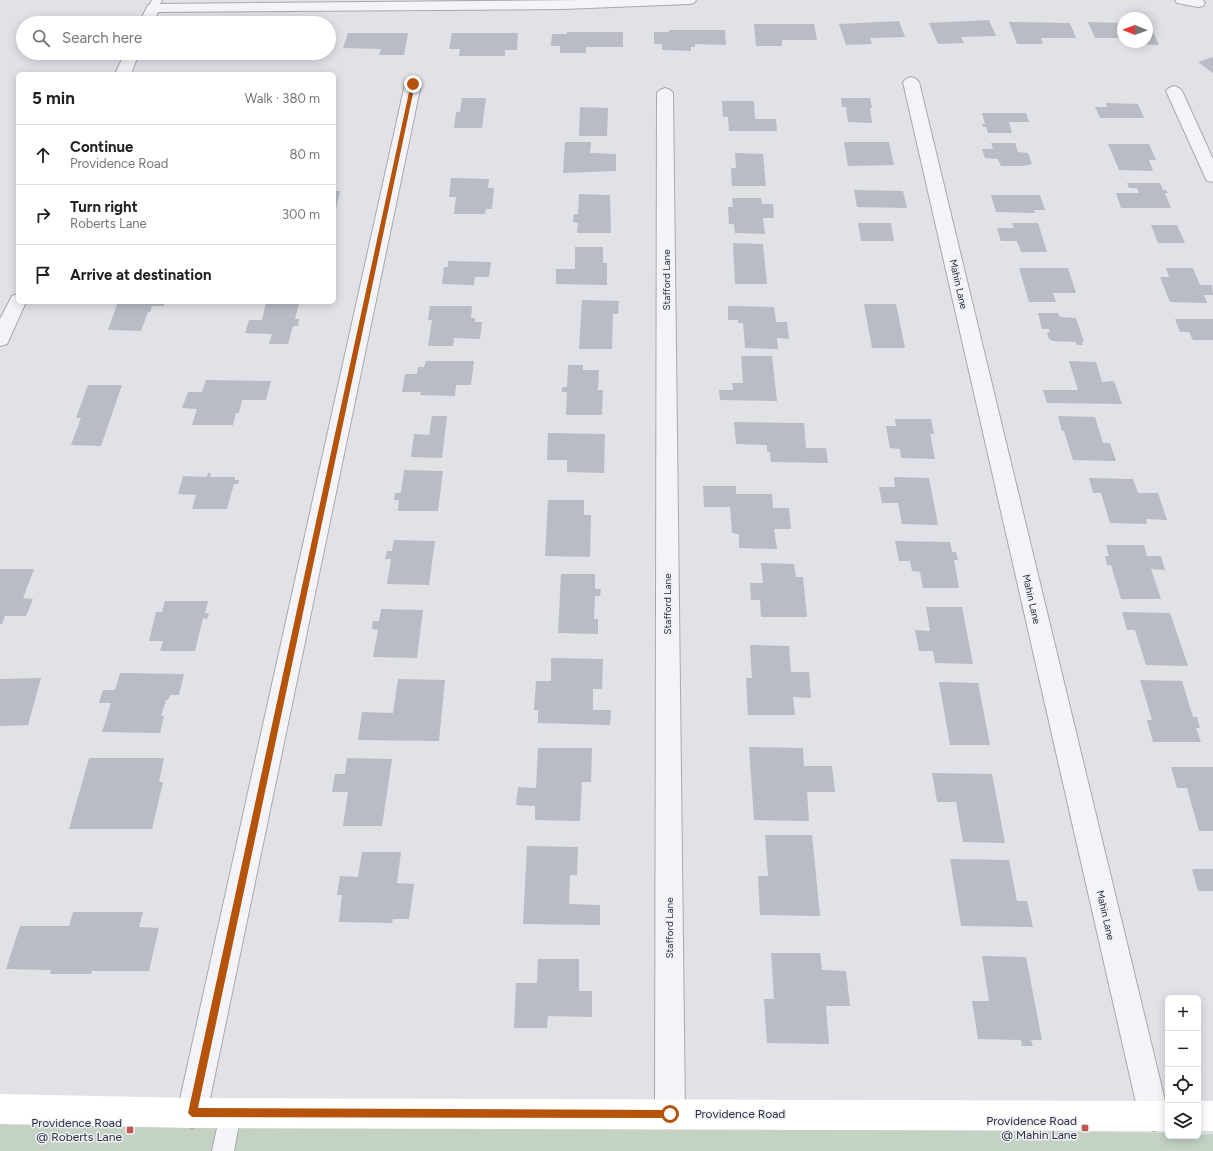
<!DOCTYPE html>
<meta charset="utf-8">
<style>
body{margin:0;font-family:Figtree,sans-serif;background:#f6f6f6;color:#202124}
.controls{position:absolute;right:12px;bottom:12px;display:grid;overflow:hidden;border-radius:6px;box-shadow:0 2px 10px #0003}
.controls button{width:36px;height:36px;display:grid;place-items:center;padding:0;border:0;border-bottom:1px solid #e0e0e0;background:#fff;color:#202124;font:20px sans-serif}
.compass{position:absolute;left:1117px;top:12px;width:36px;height:36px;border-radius:50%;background:#fff;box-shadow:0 2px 10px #0003;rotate:271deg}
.stop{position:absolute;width:12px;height:12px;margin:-9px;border:3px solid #b45309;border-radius:50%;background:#fff}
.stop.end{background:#b45309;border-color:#fff;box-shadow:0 1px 4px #0008}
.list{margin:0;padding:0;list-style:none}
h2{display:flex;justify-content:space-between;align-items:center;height:52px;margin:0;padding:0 16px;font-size:17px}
h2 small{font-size:13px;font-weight:400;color:#757577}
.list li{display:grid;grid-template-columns:26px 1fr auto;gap:12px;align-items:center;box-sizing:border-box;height:60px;padding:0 16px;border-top:1px solid #e0e0e0}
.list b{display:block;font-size:15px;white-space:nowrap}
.list p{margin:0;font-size:13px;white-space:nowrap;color:#757577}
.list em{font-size:13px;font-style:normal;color:#757577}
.icon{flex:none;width:22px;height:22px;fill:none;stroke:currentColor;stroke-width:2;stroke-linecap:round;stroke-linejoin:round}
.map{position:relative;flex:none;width:1213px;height:1151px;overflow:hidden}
.search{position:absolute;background:#fff;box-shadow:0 2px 10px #0003;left:16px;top:16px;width:320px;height:44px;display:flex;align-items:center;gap:10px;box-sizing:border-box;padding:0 14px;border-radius:22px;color:#757577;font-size:15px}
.panel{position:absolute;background:#fff;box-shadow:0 2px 10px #0003;left:16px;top:72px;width:320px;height:232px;border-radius:6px}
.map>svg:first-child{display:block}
</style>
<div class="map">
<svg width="1213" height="1151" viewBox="0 0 1213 1151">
<rect width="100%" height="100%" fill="#e1e2e8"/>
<polygon fill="#c3d2c3" points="0,1111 1168,1133 1168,1136 1213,1134 1213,1151 0,1151"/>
<g fill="#b9bbc5">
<polygon points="989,20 996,36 961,37 964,43 938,44 929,23"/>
<polygon points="899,21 905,37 870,38 872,44 846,45 839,24"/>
<polygon points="1009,22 1070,23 1076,38 1041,38 1043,44 1017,44"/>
<polygon points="1088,22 1123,23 1123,38 1095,38"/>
<polygon points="1147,23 1149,23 1159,45 1133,44 1132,42 1147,42"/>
<polygon points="754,24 814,24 817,40 782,40 782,46 756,46"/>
<polygon points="669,30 725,30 726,45 695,44 695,47 691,47 691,51 662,50 662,44 654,44 654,32 669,32"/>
<polygon points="567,32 623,32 623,47 586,47 586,53 560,53 560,46 551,46 552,34 567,34"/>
<polygon points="348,33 408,33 404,55 379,55 381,49 343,48"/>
<polygon points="452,33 518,33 517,50 505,50 505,56 459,56 460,49 449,49"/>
<polygon points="198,53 224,53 223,55 198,55"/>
<polygon points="1213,57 1213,73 1198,62"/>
<polygon points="462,98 486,98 482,128 454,128 456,112 460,112"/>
<polygon points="841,98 870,98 872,108 870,108 872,123 848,122 846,107 842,107"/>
<polygon points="722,101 754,101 755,119 776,119 777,131 729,131 728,117 723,117"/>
<polygon points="1106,103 1138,104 1144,118 1100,118 1095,107 1107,107"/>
<polygon points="580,107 608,108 607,136 579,136"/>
<polygon points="982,113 1026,113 1029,122 1009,122 1012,133 988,133 986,127 983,127 982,124 985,124"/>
<polygon points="565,142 591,142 590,153 616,154 616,171 563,173"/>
<polygon points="844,142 889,142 894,165 848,166"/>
<polygon points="991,143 1015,143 1018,152 1028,153 1032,164 1023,166 1001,166 998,159 985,158 982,149 993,149"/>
<polygon points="1108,144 1149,144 1156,160 1149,160 1153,171 1119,170"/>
<polygon points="735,153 763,154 766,186 732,186 731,168 736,168"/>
<polygon points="451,178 489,179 488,188 494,188 492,209 486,209 485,214 454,214 456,197 449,197"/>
<polygon points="1127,183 1160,183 1163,190 1166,190 1168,193 1165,193 1171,208 1121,208 1116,193 1139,193 1137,188 1129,188"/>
<polygon points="854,190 903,191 907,208 857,207"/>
<polygon points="334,191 340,191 335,215 334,215"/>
<polygon points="579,194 610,195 611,233 577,233 578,223 573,222 574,214 578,214"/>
<polygon points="991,195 1040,195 1045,210 1034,210 1035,213 996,212"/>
<polygon points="732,198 761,198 762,204 773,204 774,218 763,218 765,234 735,233 734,224 729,224 728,207 733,207"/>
<polygon points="858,223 891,223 894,241 861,241"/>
<polygon points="1012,223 1038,223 1047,252 1021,252 1017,241 1001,241 997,228 1014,228"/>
<polygon points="1151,225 1177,225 1185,243 1158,243"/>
<polygon points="733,243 763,244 767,284 735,284"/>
<polygon points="575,247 603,247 603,263 607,263 607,285 556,284 556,269 575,269"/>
<polygon points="448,261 491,262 489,277 475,277 474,285 442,284 444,267 448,267"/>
<polygon points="1019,268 1068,268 1076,293 1053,293 1056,302 1029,302"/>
<polygon points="1166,268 1193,268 1200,285 1212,285 1213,295 1204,295 1207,303 1170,302 1160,277 1169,277"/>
<polygon points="582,300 619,301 618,314 613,314 612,349 579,349"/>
<polygon points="118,302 165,302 164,306 150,306 152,307 150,312 148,312 141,331 108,330"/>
<polygon points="266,302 299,303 295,319 299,319 298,326 293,326 288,344 269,344 272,334 245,333 249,320 262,320"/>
<polygon points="864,304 896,304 905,348 872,348"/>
<polygon points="430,306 472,306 471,318 475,318 475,322 482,322 480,339 454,338 453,346 428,346 432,320 428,320"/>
<polygon points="728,306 774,307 776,322 787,322 789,339 777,338 778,349 745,348 743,323 738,323 738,320 728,320"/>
<polygon points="1038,313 1058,313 1060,317 1076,318 1084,342 1082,342 1083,345 1077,345 1076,342 1053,341 1049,339 1047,333 1050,331 1049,329 1042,329"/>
<polygon points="1175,319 1213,319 1213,340 1193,340 1189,332 1180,332"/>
<polygon points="741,356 772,356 777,401 720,400 719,390 733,390 732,383 743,383"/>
<polygon points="426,361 474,361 471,385 456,385 455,396 420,395 421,392 402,392 405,374 417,374 418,367 424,367"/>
<polygon points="1069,361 1096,362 1102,382 1114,381 1122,404 1047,403 1043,390 1078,390"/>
<polygon points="568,365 583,365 583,370 599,370 598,390 603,390 602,415 566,415 567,392 562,392 562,387 567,387"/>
<polygon points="206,380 271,381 266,400 242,400 239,413 236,413 233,425 192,425 197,409 182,408 188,392 202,392"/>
<polygon points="88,385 122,385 101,446 71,445 81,418 76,418"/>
<polygon points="432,416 447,416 442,458 411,457 414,434 429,435"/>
<polygon points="1058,416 1095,417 1103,443 1110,443 1116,461 1073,460 1064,431 1062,431"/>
<polygon points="895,419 931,419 934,434 930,434 935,459 901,458 900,449 890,448 886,426 896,426"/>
<polygon points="734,422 804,423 806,448 826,448 828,463 771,462 770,452 767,452 767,445 736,444"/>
<polygon points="548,433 605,434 604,473 567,472 567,460 547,460"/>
<polygon points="404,470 443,471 438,511 398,511 399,500 394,500 395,493 401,493"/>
<polygon points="208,473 211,473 210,477 235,477 235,480 239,480 238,484 234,484 227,509 192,509 196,495 178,494 183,476 207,477"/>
<polygon points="894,477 929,478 938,525 902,524 898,503 882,503 879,487 895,487"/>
<polygon points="1089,478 1133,479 1138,493 1158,493 1167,520 1146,519 1147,524 1110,523 1101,493 1093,493"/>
<polygon points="703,486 736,486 736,494 772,494 773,508 789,508 791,529 774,529 777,549 739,548 739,534 732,533 730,507 704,507"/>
<polygon points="548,500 584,500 584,515 591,515 590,557 545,556"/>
<polygon points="394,540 435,541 429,585 387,584 391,559 385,559 387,551 392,551"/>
<polygon points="895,541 950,542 952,552 956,552 958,560 954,560 959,588 923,588 920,572 912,571 910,561 899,561"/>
<polygon points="1106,545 1144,545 1147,556 1161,556 1165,570 1151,569 1161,599 1121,599 1111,565 1107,565 1105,556 1109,556"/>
<polygon points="761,563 794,564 796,577 803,577 807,617 761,617 760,600 751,600 750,583 763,583"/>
<polygon points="0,569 34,569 23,598 33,599 26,616 5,616 2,624 0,624"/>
<polygon points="561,574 595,574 595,589 601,589 600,596 595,596 594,619 598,619 598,634 558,633"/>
<polygon points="165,601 208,601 205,613 209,613 207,619 203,618 195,651 160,651 163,641 149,641 156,612 162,612"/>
<polygon points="926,607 962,607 973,664 935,663 933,651 919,651 915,630 930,631"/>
<polygon points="381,609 423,610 417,658 373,657 378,630 372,629 373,621 379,621"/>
<polygon points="1122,612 1170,613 1188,666 1146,665 1135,630 1127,630"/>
<polygon points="750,645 789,646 791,672 809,672 811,698 793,697 795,715 748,715 746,678 752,678"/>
<polygon points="551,658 603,659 602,689 593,689 593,710 611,710 610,725 538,723 538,711 540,710 534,710 536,681 551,681"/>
<polygon points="120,673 184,674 179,695 170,695 168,700 166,700 161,716 164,716 160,733 102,732 111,703 99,703 103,690 115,690"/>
<polygon points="41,678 28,725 0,726 0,679"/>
<polygon points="398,679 445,680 439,741 358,740 362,712 393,713"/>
<polygon points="1140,680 1182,681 1193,717 1197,717 1200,728 1196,728 1201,742 1153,742 1147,720 1152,720"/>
<polygon points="939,682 978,683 990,745 950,745"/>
<polygon points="749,747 803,748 804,766 832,766 835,792 807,792 809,821 754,820"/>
<polygon points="538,748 592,748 591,782 582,782 580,821 535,820 535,806 516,805 518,787 536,788"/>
<polygon points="89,758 164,758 159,782 163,782 152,829 69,829"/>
<polygon points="347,758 392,759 382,826 343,826 348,792 332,792 335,774 345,774"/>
<polygon points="1171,767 1213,767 1213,831 1199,831 1187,788 1177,788"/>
<polygon points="932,773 992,774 1005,843 963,842 956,802 937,802"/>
<polygon points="765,835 812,835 820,916 760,915 758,876 768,876"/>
<polygon points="527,846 578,847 577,875 570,875 569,904 600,905 600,925 523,924"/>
<polygon points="362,852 401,852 397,883 414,884 409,919 393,919 392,923 339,922 342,895 337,895 340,876 358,877"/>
<polygon points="950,859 1009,860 1017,901 1027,901 1033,927 961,926"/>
<polygon points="1192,869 1213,869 1213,891 1198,891"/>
<polygon points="73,912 143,912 139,927 159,928 149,971 92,971 91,974 50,974 51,970 6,969 20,926 69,926"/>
<polygon points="771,953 820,953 822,970 846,971 850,1006 826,1006 829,1044 767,1043 764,999 774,999"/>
<polygon points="982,956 1026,957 1042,1040 1031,1040 1033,1046 1022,1046 1021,1040 978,1039 972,1001 989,1001"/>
<polygon points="538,959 579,959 579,991 592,991 592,1017 548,1016 547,1028 514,1028 516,983 537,983"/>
</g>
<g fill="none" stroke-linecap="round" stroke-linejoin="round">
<g stroke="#a7a8b2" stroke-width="2">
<g id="lane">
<polygon points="152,0 162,0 157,10 153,11 148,8"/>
<polygon points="230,1102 238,1105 241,1113 234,1151 212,1151 222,1105"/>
</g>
</g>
<g stroke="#a7a8b2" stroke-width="2">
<g id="street">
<polygon points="581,0 696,0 694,3 689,4 563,9 158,12 153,23 139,23 148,5 153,4"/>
<polygon points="1175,0 1203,0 1205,3 1203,6 1198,7 1177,3"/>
<polygon points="125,53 139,53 131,74 115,74"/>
<polygon points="911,77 916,79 919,82 1168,1113 1164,1126 1154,1131 1144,1126 1139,1116 903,82 906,79"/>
<polygon points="413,79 418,81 421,84 207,1113 202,1123 192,1128 182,1123 177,1113 405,84 408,81"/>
<polygon points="1174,86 1179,88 1182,91 1213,159 1213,182 1207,181 1205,177 1166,91 1169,88"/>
<polygon points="665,88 670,90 673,93 685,1114 680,1124 670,1129 660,1124 655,1114 657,93 660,90"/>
<polygon points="18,294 18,302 26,302 7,344 0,346 0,319 12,296"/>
</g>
</g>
<use href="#lane" fill="#f3f4f7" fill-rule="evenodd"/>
<use href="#street" fill="#f3f4f7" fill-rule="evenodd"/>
<g fill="#fff" fill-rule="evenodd">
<polygon points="0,1094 192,1098 1168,1101 1168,1131 192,1128 0,1124"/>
<rect x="1198" y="1101" width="15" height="30"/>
</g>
</g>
<polygon fill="#b45309" points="411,83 415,84 198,1108 670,1110 674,1114 670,1118 192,1117 188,1113"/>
<g fill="#c35650" stroke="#f0f1f6" stroke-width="1.5">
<rect x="1081" y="1124" width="8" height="8" rx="2"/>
<rect x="126" y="1126" width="8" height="8" rx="2"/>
</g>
<g text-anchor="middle" stroke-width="3" stroke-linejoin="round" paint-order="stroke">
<g font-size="10" fill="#2b2e3f" stroke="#f0f1f6">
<text transform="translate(666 280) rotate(-90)" y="4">Stafford Lane</text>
<text transform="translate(959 284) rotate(77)" y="4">Mahin Lane</text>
<text transform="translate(1032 599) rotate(77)" y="4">Mahin Lane</text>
<text transform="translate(667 604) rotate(-90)" y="4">Stafford Lane</text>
<text transform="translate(1106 915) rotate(77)" y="4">Mahin Lane</text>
<text transform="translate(669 928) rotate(-90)" y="4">Stafford Lane</text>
</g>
<g font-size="12" fill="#2b2e3f" stroke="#f0f1f6">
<text x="740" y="1118">Providence Road</text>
</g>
<g font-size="12" fill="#2b2e3f" stroke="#f0f1f6" text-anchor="end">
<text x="1077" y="1125">Providence Road<tspan x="1077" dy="14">@ Mahin Lane</tspan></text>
<text x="122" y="1127">Providence Road<tspan x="122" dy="14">@ Roberts Lane</tspan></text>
</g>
</g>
</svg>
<div class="controls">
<button>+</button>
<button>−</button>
<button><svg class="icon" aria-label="locate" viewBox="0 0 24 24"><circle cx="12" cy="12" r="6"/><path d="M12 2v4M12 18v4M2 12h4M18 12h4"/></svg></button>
<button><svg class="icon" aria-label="layers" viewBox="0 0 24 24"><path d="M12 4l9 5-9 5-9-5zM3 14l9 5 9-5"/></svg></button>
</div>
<svg class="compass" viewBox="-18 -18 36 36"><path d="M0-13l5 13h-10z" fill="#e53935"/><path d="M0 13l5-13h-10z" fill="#757577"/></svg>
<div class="stop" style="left:670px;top:1114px"></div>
<div class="stop end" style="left:413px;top:84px"></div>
<div class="search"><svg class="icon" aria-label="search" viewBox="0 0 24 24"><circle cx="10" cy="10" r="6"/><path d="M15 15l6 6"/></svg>Search here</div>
<section class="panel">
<h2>5 min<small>Walk · 380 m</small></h2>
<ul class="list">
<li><svg class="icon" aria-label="ahead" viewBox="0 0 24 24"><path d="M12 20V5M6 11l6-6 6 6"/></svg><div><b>Continue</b><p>Providence Road</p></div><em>80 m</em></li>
<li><svg class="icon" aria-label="right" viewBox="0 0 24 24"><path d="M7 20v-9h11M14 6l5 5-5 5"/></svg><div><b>Turn right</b><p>Roberts Lane</p></div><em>300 m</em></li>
<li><svg class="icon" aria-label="arrive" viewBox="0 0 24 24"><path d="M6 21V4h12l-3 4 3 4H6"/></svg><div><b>Arrive at destination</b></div></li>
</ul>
</section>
</div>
